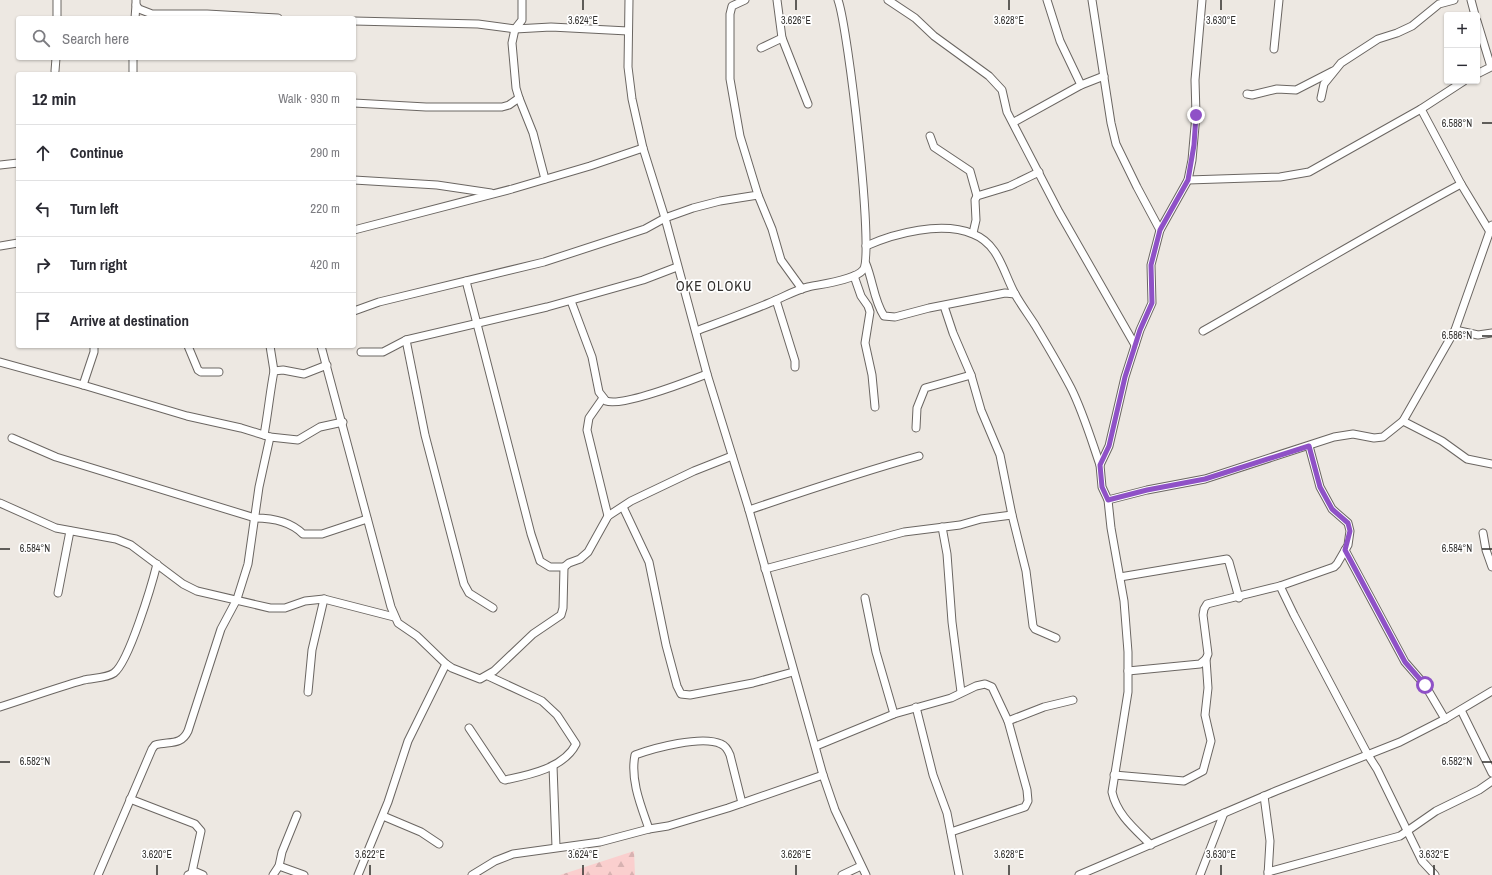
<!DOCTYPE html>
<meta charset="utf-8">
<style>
body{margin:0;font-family:"Archivo Narrow",sans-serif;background:#f2f2f3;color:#2b2b33}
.controls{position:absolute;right:12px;top:12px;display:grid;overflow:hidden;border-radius:4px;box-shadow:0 1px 3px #0004}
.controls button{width:36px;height:36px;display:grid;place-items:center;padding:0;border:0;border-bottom:1px solid #e1e1e2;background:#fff;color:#2b2b33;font:20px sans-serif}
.stop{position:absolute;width:12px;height:12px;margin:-9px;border:3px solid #8f51c7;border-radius:50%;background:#fff}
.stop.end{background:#8f51c7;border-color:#fff;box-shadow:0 1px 4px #0008}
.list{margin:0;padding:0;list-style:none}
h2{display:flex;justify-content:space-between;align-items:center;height:52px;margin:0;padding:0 16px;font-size:17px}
h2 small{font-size:13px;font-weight:400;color:#7c7c81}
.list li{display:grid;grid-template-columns:26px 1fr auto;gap:12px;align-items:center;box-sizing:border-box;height:56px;padding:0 16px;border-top:1px solid #e1e1e2}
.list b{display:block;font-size:15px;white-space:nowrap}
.list em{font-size:13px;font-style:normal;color:#7c7c81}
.icon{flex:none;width:22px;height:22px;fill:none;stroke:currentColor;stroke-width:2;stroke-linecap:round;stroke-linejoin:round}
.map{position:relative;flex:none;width:1492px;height:875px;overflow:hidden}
.search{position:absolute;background:#fff;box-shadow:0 1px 3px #0004;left:16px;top:16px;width:340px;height:44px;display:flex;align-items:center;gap:10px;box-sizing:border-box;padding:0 14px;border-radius:4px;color:#7c7c81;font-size:15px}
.panel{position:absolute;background:#fff;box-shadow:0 1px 3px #0004;left:16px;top:72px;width:340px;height:276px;border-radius:4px}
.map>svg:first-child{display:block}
</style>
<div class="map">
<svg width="1492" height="875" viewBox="0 0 1492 875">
<defs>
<pattern id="forest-firs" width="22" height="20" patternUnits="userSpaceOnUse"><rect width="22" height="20" fill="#facfce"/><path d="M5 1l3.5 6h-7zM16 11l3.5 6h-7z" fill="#d7b2b1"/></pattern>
</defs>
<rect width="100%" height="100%" fill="#ede8e2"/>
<polygon fill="url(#forest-firs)" points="634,851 635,875 560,875"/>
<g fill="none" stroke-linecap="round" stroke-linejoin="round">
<g stroke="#6b6662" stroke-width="9">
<g id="minor">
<polyline points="136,0 136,5 139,9 152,14 207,14 278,18"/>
<polyline points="629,0 628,67 632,99 643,148 665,218 707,374 749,510 823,775 835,810 866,875"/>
<polyline points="777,0 782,38 808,104"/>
<polyline points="888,0 915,18 934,36 989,76 1002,90 1007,112 1059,212 1135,345"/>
<polyline points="1047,0 1060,41 1081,85"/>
<polyline points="1092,0 1111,123 1116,144 1137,187 1160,230"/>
<polyline points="1471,0 1475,15"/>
<polyline points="57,18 57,0"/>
<polyline points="135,18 136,5"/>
<polyline points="354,21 478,24 515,29 551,27 628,31"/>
<polyline points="1477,21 1491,67 1477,74"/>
<polyline points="761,48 782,38"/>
<polyline points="1274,49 1279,0"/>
<polyline points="55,71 56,58"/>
<polyline points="133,74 133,58"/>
<polyline points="1247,94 1252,95 1277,89 1296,90 1333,71"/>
<polyline points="519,98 533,133 545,179"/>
<polyline points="1321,98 1324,84 1341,63 1378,39 1397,33 1412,26 1439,4 1454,0"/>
<polyline points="354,103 426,107 502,107 509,105 519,98 516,88 512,43 515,29 522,20 522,0"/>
<polyline points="1421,109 1461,184 1490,232"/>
<polyline points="1014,122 1081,85 1104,76"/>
<polyline points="930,136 934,147 970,171 977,196"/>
<polyline points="0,165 18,163"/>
<polyline points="354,180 437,185 491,193"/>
<polyline points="1188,180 1280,177 1309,172 1421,109 1464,81"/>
<polyline points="758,195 772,229 781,260 802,289"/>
<polyline points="354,230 512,189 590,166 643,148"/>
<polyline points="973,233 976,220 975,200 977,196 1010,186 1039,172"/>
<polyline points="0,246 18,243"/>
<path d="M866 246C895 233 942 221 973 234 999 244 1003 272 1015 294 1021 305 1028 314 1035 325 1047 345 1060 367 1071 388 1083 412 1091 439 1100 465"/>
<path d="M866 264C873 281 874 301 884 316L895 317 929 308 1005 293 1015 294"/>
<polyline points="854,276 861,296 868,306 870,312 865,343 872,375 875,407"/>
<polyline points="466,281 531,534 540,561 550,567 564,567 569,563 580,559 588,552 608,516 631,501 694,471 732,456"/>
<polyline points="776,300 795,361 795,367"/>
<path d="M571 301 592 357 599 392 606 401C622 407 689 381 707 374"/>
<polyline points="944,306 953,333 971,375 981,410 1000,455 1012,515 1026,571 1033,626 1035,629 1056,638"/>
<polyline points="354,311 379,302 544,262 645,229 665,218 693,208 720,201 758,195 740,136 730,79 730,14 732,6 745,0"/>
<polyline points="1455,330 1478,335 1492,333"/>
<path d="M696 331C720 322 745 313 769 303 782 298 795 290 808 287 822 284 855 280 863 270 875 256 848 27 838 0"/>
<path d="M1203 331C1289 282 1373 231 1461 184"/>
<polyline points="406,340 425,435 464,584 469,593 493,608"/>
<polyline points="188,346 198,370 201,372 219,372"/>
<polyline points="270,346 274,371"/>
<polyline points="321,346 391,607 398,623 417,636 446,664 452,668 480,679 494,671 533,634 561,615 563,608 564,567"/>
<polyline points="361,352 383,352 406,340 547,307 643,280 677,267"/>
<polyline points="0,362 83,385 187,416 241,428 270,437 298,440 320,427 343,422"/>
<polyline points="83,385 94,352 94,346"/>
<polyline points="603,398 589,418 587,430 608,516"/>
<polyline points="1403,421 1442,441 1467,459 1492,464"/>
<polyline points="916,428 917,408 925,388 971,375"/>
<path d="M264 435C268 413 270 392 274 371L283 370 304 374 327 365"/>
<path d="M12 438 56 457 255 518C272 518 291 522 303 534H322L367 519"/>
<polyline points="1309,446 1320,487 1332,509 1348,523 1350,531 1348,545 1337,564 1334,567 1280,586 1294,615 1368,755 1377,769 1422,861 1435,875"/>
<polyline points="1108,500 1147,490 1205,479 1334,437 1353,434 1374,438 1383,437 1403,421 1455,330 1492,225"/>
<polyline points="0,503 56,528 116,539 131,545 183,584 197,591 270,608 285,608 305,601 324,599 394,617"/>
<polyline points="623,507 649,562 666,645 677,686 681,694 690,695 753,683 793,672"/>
<path d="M749 510C805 491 861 472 919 456"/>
<polyline points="942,527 947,554 952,622 961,692"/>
<polyline points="1483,533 1486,550 1492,567"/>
<polyline points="1345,550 1405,662 1425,685 1445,719"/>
<polyline points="765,569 904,532 960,525 981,519 1012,515"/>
<polyline points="1120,577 1227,559 1229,562 1239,598"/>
<polyline points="58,593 70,531"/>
<polyline points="865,598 876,652 894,714"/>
<polyline points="1128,671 1200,664 1206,659 1208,654 1203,615 1204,609 1207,604 1280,586"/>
<polyline points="308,692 312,650 324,599"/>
<path d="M0 707C28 698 56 688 84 680 93 678 107 678 114 673 129 662 152 584 157 564"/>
<polyline points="916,707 933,775 947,813 959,875"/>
<polyline points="1461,710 1492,773"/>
<polyline points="1008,721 1044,707 1073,700"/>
<path d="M469 728 503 779 505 780C529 775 564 768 576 744L557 715 542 701 488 676"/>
<polyline points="816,746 894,714 951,698 976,686 985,684 992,687 1008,721 1027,790 1028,801 1025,807 951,832"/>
<polyline points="553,766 556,847"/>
<polyline points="1114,775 1184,781 1203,771 1211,741 1205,715 1208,688 1206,659"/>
<polyline points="1264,796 1270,841 1268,875"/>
<polyline points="130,799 195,824 201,831 192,872"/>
<polyline points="383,816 421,832 439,844"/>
<path d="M649 829C641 806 630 780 635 755 654 748 702 735 721 744 726 746 728 750 730 755L742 803"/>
<path d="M1151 845C1135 829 1117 815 1112 792L1128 692V652L1124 601 1111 528 1108 500 1102 487 1100 465 1109 446 1125 377 1140 330 1152 303 1151 265 1160 230 1188 180 1192 160 1196 115 1195 80 1202 0"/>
<polyline points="279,866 304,875"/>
<polyline points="1268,872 1400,836 1436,811 1479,790 1492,781"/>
<path d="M98 875 152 749 155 745C169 741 181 746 188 731L221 629 237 599 248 564 259 487 270 437"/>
<polyline points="188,875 196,872 203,875"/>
<polyline points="273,875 279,866 282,852 297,815"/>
<polyline points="358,875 388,802 408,741 446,664"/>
<polyline points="472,875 495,861 513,854 600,842 649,829 668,826 728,808 823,775"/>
<polyline points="842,875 861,866"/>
<polyline points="1079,875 1276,791 1400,742 1445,719 1492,691"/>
<polyline points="1200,875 1224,813"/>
</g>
</g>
<use href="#minor" stroke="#fff" stroke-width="7"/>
</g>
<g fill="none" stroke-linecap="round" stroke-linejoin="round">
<polyline stroke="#8f51c7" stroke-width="5" points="1196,115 1194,145 1188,180 1160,230 1151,265 1152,303 1140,330 1125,377 1109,446 1100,465 1102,487 1108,500 1147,490 1205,479 1309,446 1320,487 1332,509 1348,523 1350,531 1345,550 1405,662 1425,685"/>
</g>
<path fill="none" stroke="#312f2d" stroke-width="1.5" d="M583 0V10M796 0V10M1009 0V10M1221 0V10M1482 123H1492M1482 336H1492M0 549H10M1482 549H1492M0 762H10M1482 762H1492M157 865V875M370 865V875M583 865V875M796 865V875M1009 865V875M1221 865V875M1434 865V875"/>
<g text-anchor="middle" stroke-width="3.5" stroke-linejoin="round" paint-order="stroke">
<g font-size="14" letter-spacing="1" fill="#312f2d" stroke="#fff">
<text x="714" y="291">OKE OLOKU</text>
</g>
</g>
<g font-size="10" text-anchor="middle" fill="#312f2d" stroke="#fff" stroke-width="3.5" stroke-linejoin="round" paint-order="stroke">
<text x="583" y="24">3.624°E</text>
<text x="796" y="24">3.626°E</text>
<text x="1009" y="24">3.628°E</text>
<text x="1221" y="24">3.630°E</text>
<text x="1457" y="127">6.588°N</text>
<text x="1457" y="339">6.586°N</text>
<text x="35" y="552">6.584°N</text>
<text x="1457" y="552">6.584°N</text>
<text x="35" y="765">6.582°N</text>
<text x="1457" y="765">6.582°N</text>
<text x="157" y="858">3.620°E</text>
<text x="370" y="858">3.622°E</text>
<text x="583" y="858">3.624°E</text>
<text x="796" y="858">3.626°E</text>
<text x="1009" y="858">3.628°E</text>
<text x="1221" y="858">3.630°E</text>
<text x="1434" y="858">3.632°E</text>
</g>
</svg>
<div class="controls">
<button>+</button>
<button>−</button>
</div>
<div class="stop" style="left:1425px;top:685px"></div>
<div class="stop end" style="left:1196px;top:115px"></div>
<div class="search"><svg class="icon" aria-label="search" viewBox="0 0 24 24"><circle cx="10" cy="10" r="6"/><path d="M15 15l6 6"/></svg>Search here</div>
<section class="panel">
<h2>12 min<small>Walk · 930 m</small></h2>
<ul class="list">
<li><svg class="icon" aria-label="ahead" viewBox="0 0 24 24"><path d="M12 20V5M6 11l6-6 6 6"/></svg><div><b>Continue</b></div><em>290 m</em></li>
<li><svg class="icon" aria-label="left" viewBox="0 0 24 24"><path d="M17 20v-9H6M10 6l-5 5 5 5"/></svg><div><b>Turn left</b></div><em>220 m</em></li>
<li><svg class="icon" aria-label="right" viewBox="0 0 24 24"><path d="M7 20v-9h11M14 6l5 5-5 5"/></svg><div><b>Turn right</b></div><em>420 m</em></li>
<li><svg class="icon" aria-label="arrive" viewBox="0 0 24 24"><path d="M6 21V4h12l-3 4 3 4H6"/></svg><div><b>Arrive at destination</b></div></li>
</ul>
</section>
</div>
